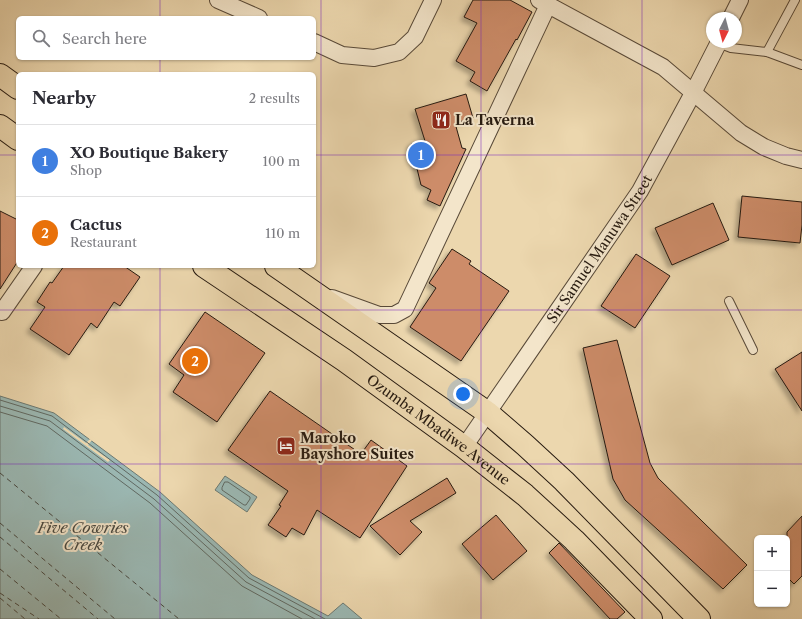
<!DOCTYPE html>
<meta charset="utf-8">
<style>
body{margin:0;font-family:"Libre Caslon Text",serif;background:#f2f2f3;color:#2b2b33}
.controls{position:absolute;right:12px;bottom:12px;display:grid;overflow:hidden;border-radius:6px;box-shadow:0 1px 3px #0004}
.controls button{width:36px;height:36px;display:grid;place-items:center;padding:0;border:0;border-bottom:1px solid #e1e1e2;background:#fff;color:#2b2b33;font:20px sans-serif}
.compass{position:absolute;left:706px;top:12px;width:36px;height:36px;border-radius:50%;background:#fff;box-shadow:0 1px 3px #0004;rotate:186deg}
.you{position:absolute;left:463px;top:394px;width:14px;height:14px;margin:-10px;border:3px solid #fff;border-radius:50%;background:#1a73e8;box-shadow:0 0 0 6px #1a73e833}
.badge{display:grid;place-items:center;width:26px;height:26px;border-radius:50%;background:#8f2418;color:#fff;font-size:13px;font-weight:700}
.pin{position:absolute;translate:-50% -50%;border:2px solid #fff;box-shadow:0 1px 4px #0006}
.list{margin:0;padding:0;list-style:none}
h2{display:flex;justify-content:space-between;align-items:center;height:52px;margin:0;padding:0 16px;font-size:17px}
h2 small{font-size:13px;font-weight:400;color:#7c7c81}
.list li{display:grid;grid-template-columns:26px 1fr auto;gap:12px;align-items:center;box-sizing:border-box;height:72px;padding:0 16px;border-top:1px solid #e1e1e2}
.list b{display:block;font-size:15px;white-space:nowrap}
.list p{margin:0;font-size:13px;white-space:nowrap;color:#7c7c81}
.list em{font-size:13px;font-style:normal;color:#7c7c81}
.icon{flex:none;width:22px;height:22px;fill:none;stroke:currentColor;stroke-width:2;stroke-linecap:round;stroke-linejoin:round}
.map{position:relative;flex:none;width:802px;height:619px;overflow:hidden}
.search{position:absolute;background:#fff;box-shadow:0 1px 3px #0004;left:16px;top:16px;width:300px;height:44px;display:flex;align-items:center;gap:10px;box-sizing:border-box;padding:0 14px;border-radius:6px;color:#7c7c81;font-size:15px}
.panel{position:absolute;background:#fff;box-shadow:0 1px 3px #0004;left:16px;top:72px;width:300px;height:196px;border-radius:6px}
.map>svg:first-child{display:block}
</style>
<div class="map">
<svg width="802" height="619" viewBox="0 0 802 619">
<defs>
<filter id="shadow"><feDropShadow dx="-3.5" dy="3.5" stdDeviation="2" flood-color="#0004"/></filter>
</defs>
<rect width="100%" height="100%" fill="#ecd7ae"/>
<filter id="stains"><feTurbulence type="fractalNoise" baseFrequency=".005" numOctaves="4"/><feColorMatrix values="0 0 0 0 .2 0 0 0 0 .09 0 0 0 0 .02 0 0 0 .5 -.17"/></filter>
<radialGradient id="worn" r=".72"><stop offset=".6" stop-color="#630" stop-opacity="0"/><stop offset="1" stop-color="#630" stop-opacity=".3"/></radialGradient>
<g fill="#9bb8b3" stroke="#6c7972">
<polygon points="0,396 54,413 160,492 252,575 328,616 343,603 362,619 0,619"/>
<polygon points="225,476 257,497 247,512 215,490"/>
</g>
<polygon fill="#ecd7ae" points="64,427 86,443 90,439 92,440 88,445 110,460 108,462 63,429"/>
<g fill="none" stroke-linecap="round" stroke-linejoin="round">
<g stroke="#606962" stroke-width="1">
<polyline points="0,400 52,416 157,495 249,578 325,619"/>
<polyline points="0,406 50,421 154,499 246,582 315,619"/>
<polyline points="0,412 47,426 150,503 242,586 302,619"/>
<polygon points="225,482 228,482 250,497 250,499 246,505 244,505 222,490 222,488"/>
</g>
<g stroke="#494941" stroke-width="1" stroke-dasharray="5 4" stroke-linecap="butt">
<polyline points="0,473 179,619"/>
<polyline points="0,523 115,619"/>
<polyline points="0,537 98,619"/>
<polyline points="0,569 61,619"/>
<polyline points="0,593 39,619"/>
<polyline points="0,598 25,619"/>
</g>
</g>
<g fill="#cd8c69" stroke="#261a10" filter="url(#shadow)">
<polygon points="473,0 510,0 532,12 517,40 516,39 487,91 470,81 475,72 456,61 477,23 464,17"/>
<polygon points="466,94 473,118 455,123 462,148 466,149 440,206 427,200 431,190 421,185 411,144 425,141 415,109"/>
<polygon points="742,196 802,202 802,225 800,243 738,237"/>
<polygon points="713,203 729,240 672,265 655,228"/>
<polygon points="0,211 18,220 18,261 0,289"/>
<polygon points="452,249 471,261 469,264 509,291 461,361 410,327 436,288 429,283"/>
<polygon points="636,254 670,276 635,328 601,306"/>
<polygon points="64,266 124,266 140,277 120,306 114,302 97,328 91,323 69,355 30,329 45,307 37,302 50,282 52,283"/>
<polygon points="205,312 265,353 217,422 173,392 184,375 169,364"/>
<polygon points="617,340 650,463 658,478 747,565 723,589 625,500 613,479 583,348"/>
<polygon points="802,352 802,411 775,369"/>
<polygon points="270,391 361,454 371,440 407,466 360,538 317,510 304,535 292,528 286,537 268,525 281,506 279,505 288,491 228,450"/>
<polygon points="447,478 456,493 410,521 422,532 400,555 370,526"/>
<polygon points="496,515 527,551 493,580 462,544"/>
<polygon points="802,516 802,576 794,584 787,577 787,532"/>
<polygon points="559,543 625,612 617,619 610,619 549,553"/>
</g>
<g fill="none" stroke-linecap="round" stroke-linejoin="round">
<g stroke="#584938" stroke-width="10">
<g id="service">
<polyline points="718,43 731,48 767,52 802,65"/>
<polyline points="767,52 795,0"/>
<polyline points="729,301 753,350"/>
</g>
</g>
<g stroke="#584938" stroke-width="18">
<g id="minor">
<polyline points="218,0 259,18"/>
<polyline points="539,0 663,67 741,133 764,147 786,156 802,160"/>
<polyline points="731,18 740,0"/>
<polyline points="314,42 342,55 374,58 399,52 415,37 433,0"/>
<polyline points="332,298 379,315 394,315 405,309 548,5"/>
<polyline points="2,312 34,266"/>
<path id="s1" d="M464 447 640 191 693 93 719 42"/>
</g>
</g>
<g stroke="#261a10" stroke-width="24">
<g id="trunk">
<polyline points="0,75 18,88"/>
<polyline points="0,126 18,139"/>
<path id="s2" d="M204 266 344 360 464 447 525 495 574 540 651 619"/>
<polyline points="276,266 488,413 525,445 564,481 699,619"/>
</g>
</g>
<use href="#service" stroke="#f3e5ca" stroke-width="8"/>
<use href="#minor" stroke="#f3e5ca" stroke-width="16"/>
<use href="#trunk" stroke="#ecd7ae" stroke-width="22"/>
</g>
<path fill="none" stroke="#7b2cbf" stroke-width="1" stroke-opacity="0.55" d="M160 0V18M321 0V619M481 0V619M642 0V619M160 58V74M0 155H18M314 155H802M160 266V619M0 310H802M0 464H802"/>
<defs>
<g id="restaurant-square" transform="scale(1)"><rect x="-9" y="-9" width="18" height="18" rx="4" fill="#8f2418" stroke="#f3e5ca"/><path d="M-5-6h1v4h1v-4h1v4h1v-4h1v5L-1.5 .5V6h-2V.5L-5-1ZM5-6V6H3V1.5H1.5Q1.5-4 5-6Z" fill="#fff"/></g>
<g id="hotel-square" transform="scale(1)"><rect x="-9" y="-9" width="18" height="18" rx="4" fill="#8f2418" stroke="#f3e5ca"/><path d="M-6-4.5h1.5V1H6V5H4.5V3h-9V5H-6ZM-4 0a1.8 1.8 0 1 1 3.6 0ZM.5 0V-2.5h3Q6-2.5 6 0Z" fill="#fff"/></g>
</defs>
<g fill-rule="evenodd">
<use href="#restaurant-square" x="441" y="120"/>
<use href="#hotel-square" x="286" y="446"/>
</g>
<g text-anchor="middle" stroke-width="4" stroke-linejoin="round" paint-order="stroke">
<g font-size="14" font-weight="bold" fill="#261a10" stroke="#f3e5ca" text-anchor="start">
<text x="455" y="125">La Taverna</text>
<text x="300" y="443">Maroko<tspan x="300" dy="16">Bayshore Suites</tspan></text>
</g>
<g font-size="14" fill="#261a10" stroke="#f3e5ca">
<text dy="5" stroke="none"><textPath href="#s1" startOffset="240">Sir Samuel Manuwa Street</textPath></text>
<text dy="5" stroke="none"><textPath href="#s2" startOffset="286">Ozumba Mbadiwe Avenue</textPath></text>
</g>
<g font-size="15" font-style="italic" fill="#494941" stroke="#f3e5ca">
<text x="83" y="533">Five Cowries<tspan x="83" dy="17">Creek</tspan></text>
</g>
</g>
<rect width="100%" height="100%" filter="url(#stains)"/>
<rect width="100%" height="100%" fill="url(#worn)"/>
</svg>
<div class="controls">
<button>+</button>
<button>−</button>
</div>
<svg class="compass" viewBox="-18 -18 36 36"><path d="M0-13l5 13h-10z" fill="#e53935"/><path d="M0 13l5-13h-10z" fill="#7c7c81"/></svg>
<div class="you"></div>
<div class="pin badge" style="left:421px;top:155px;background:#3f7fe0">1</div>
<div class="pin badge" style="left:195px;top:361px;background:#e8710a">2</div>
<div class="search"><svg class="icon" aria-label="search" viewBox="0 0 24 24"><circle cx="10" cy="10" r="6"/><path d="M15 15l6 6"/></svg>Search here</div>
<section class="panel">
<h2>Nearby<small>2 results</small></h2>
<ul class="list">
<li><span class="badge" style="background:#3f7fe0">1</span><div><b>XO Boutique Bakery</b><p>Shop</p></div><em>100 m</em></li>
<li><span class="badge" style="background:#e8710a">2</span><div><b>Cactus</b><p>Restaurant</p></div><em>110 m</em></li>
</ul>
</section>
</div>
